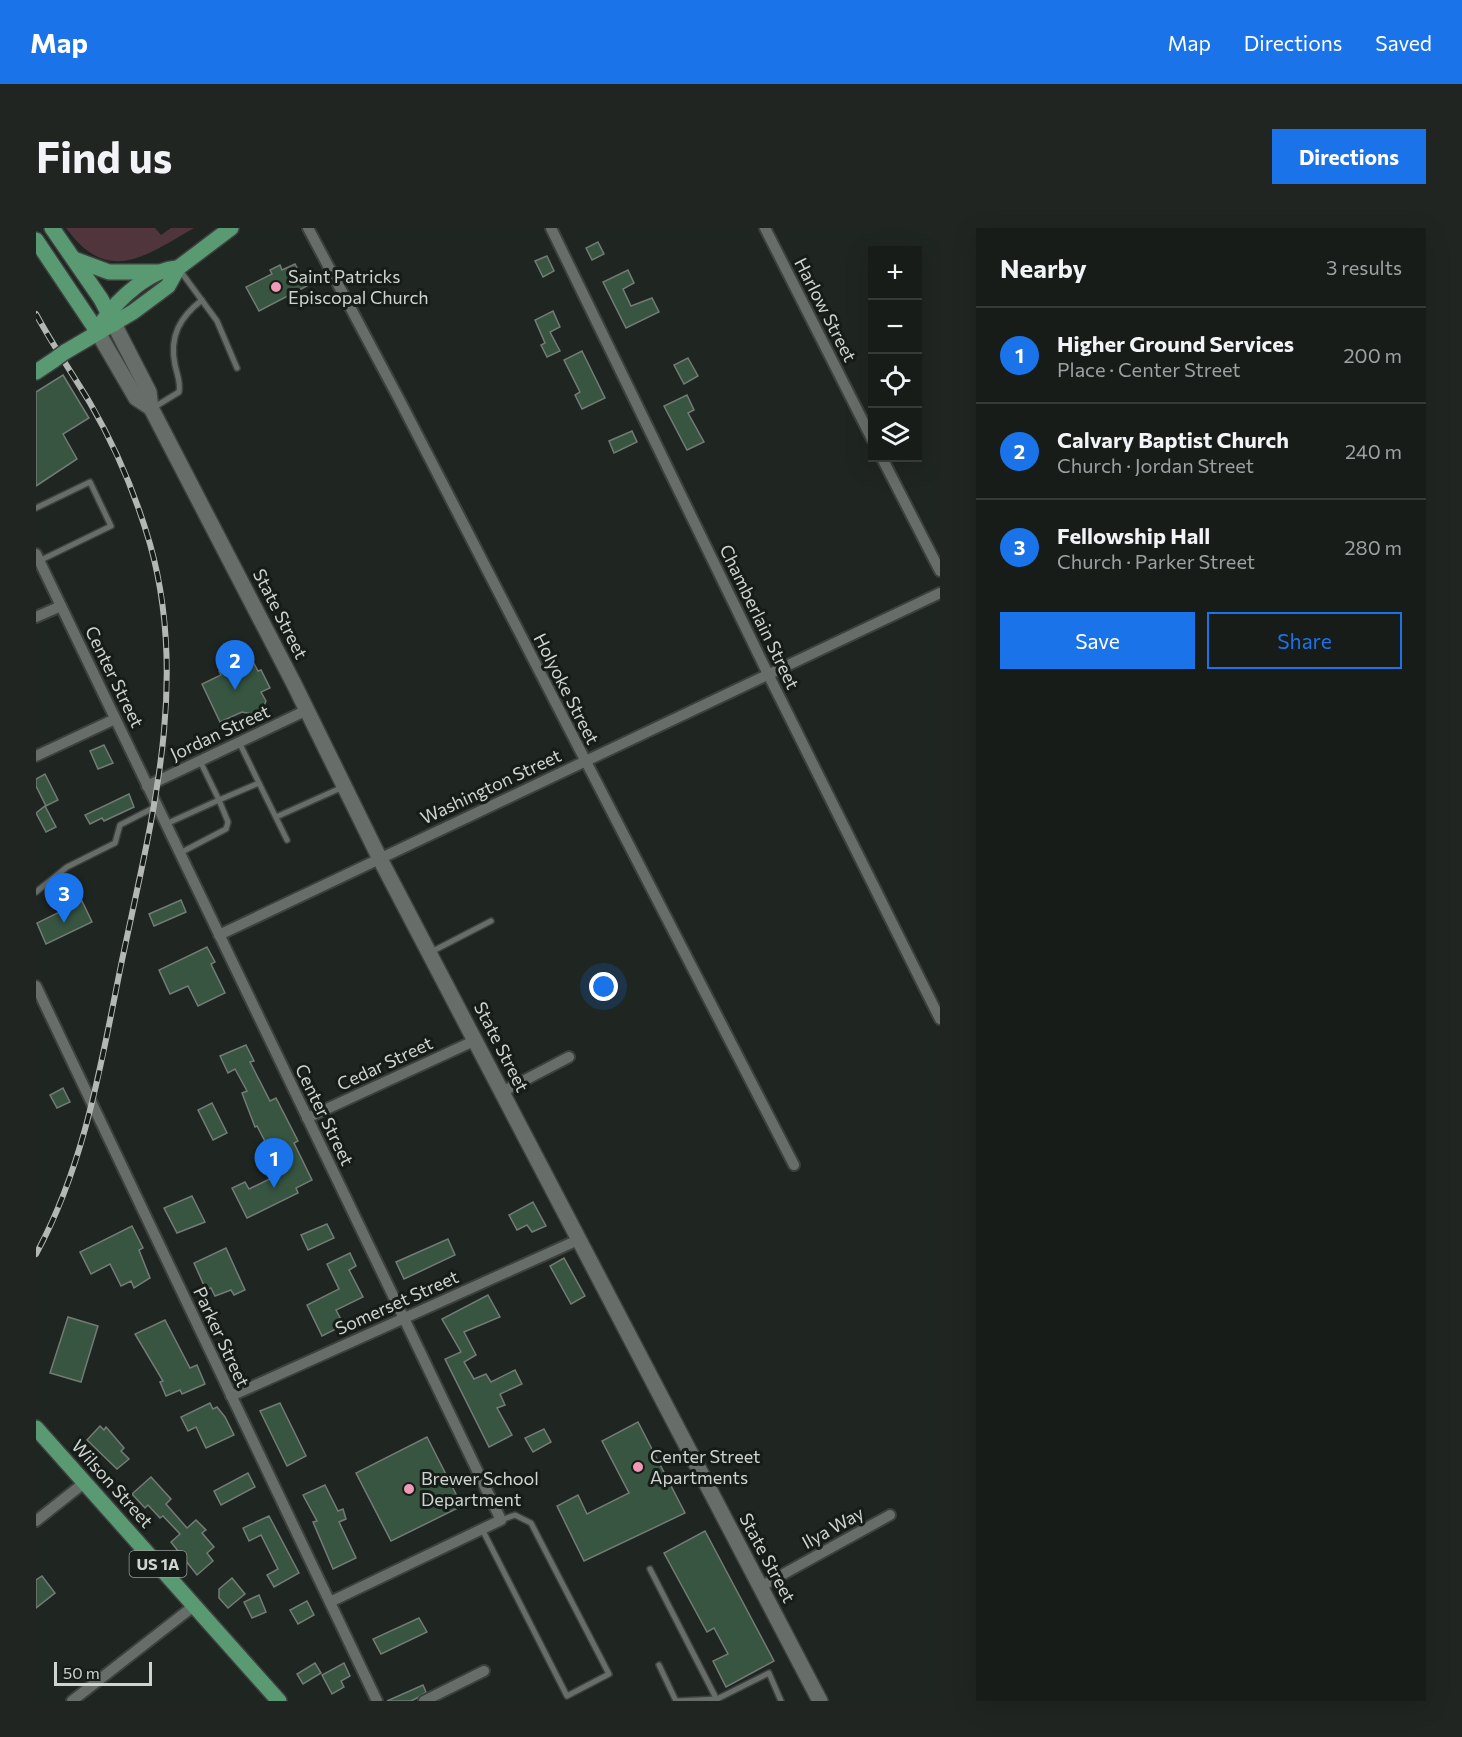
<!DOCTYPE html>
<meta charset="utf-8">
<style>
body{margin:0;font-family:Commissioner,sans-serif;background:#202522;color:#f1f3f6}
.controls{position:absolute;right:18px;top:18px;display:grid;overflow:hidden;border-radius:0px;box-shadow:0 6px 24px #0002}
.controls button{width:54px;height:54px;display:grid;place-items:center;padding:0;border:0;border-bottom:2px solid #363a38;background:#171c19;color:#f1f3f6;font:30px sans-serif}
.scale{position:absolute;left:18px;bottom:15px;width:98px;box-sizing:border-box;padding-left:6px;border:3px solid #d0d4d1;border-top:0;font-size:16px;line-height:21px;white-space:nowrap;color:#d0d4d1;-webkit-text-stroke:4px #161c18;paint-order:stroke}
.you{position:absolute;left:568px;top:759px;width:21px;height:21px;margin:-15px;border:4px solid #fff;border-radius:50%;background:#1a73e8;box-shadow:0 0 0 9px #1a73e833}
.badge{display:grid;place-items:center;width:39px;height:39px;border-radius:50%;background:#1a73e8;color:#fff;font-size:20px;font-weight:700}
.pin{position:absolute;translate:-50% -50px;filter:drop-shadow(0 2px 3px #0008)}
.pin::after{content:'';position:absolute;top:32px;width:21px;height:18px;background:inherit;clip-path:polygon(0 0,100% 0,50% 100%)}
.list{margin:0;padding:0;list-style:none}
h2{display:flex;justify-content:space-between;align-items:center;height:78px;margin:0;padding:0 24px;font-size:26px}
h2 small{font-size:20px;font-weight:400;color:#9ea1a2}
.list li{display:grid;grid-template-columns:39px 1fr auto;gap:18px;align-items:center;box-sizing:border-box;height:96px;padding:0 24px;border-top:2px solid #363a38}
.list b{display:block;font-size:22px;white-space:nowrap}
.list p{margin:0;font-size:20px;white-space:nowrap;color:#9ea1a2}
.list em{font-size:20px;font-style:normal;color:#9ea1a2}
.actions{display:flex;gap:12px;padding:18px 24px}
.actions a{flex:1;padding:14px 0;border:2px solid #1a73e8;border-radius:0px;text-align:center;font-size:21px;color:#1a73e8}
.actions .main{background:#1a73e8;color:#fff}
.icon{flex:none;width:33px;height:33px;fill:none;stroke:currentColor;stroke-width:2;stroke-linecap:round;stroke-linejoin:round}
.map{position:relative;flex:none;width:904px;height:1473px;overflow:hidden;border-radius:0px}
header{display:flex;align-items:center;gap:36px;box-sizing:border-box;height:84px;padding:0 30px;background:#1a73e8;color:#fff}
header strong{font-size:28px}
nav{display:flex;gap:33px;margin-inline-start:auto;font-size:21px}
.intro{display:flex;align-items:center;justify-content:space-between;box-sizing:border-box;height:144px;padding:0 36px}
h1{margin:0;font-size:42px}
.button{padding:15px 27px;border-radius:0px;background:#1a73e8;color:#fff;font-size:21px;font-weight:700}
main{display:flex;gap:36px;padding:0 36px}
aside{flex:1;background:#171c19;border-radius:0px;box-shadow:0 6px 24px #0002}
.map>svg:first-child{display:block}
</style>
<header>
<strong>Map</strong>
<nav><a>Map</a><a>Directions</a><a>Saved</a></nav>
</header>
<div class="intro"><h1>Find us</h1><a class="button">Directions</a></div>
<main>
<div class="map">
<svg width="904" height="1473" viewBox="0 0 904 1473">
<rect width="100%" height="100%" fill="#1f2521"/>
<path fill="#50353d" d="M30 0H119L125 7 135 0H158C109 28 72 58 30 0Z"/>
<g fill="#375541" stroke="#747b76" stroke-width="1.5">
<polygon points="562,14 568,26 556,32 550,20"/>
<polygon points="511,28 518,43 507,49 499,33"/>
<polygon points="259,36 271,58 223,83 210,59 236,46 234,42 244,37 246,42"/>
<polygon points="592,42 598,55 587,61 595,78 616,70 623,84 590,100 567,54"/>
<polygon points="517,83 524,99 514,104 524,123 511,129 505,117 509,115 499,92"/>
<polygon points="546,123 569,170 546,181 539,167 544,164 528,132"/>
<polygon points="652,130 662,148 648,156 638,137"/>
<polygon points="27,147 53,190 27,206 41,231 0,258 0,164"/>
<polygon points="651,167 658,182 652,185 668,214 651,222 628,178"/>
<polygon points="596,203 601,214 578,225 573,213"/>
<polygon points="214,428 222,443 225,442 234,460 225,464 230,473 226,482 216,486 206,484 184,494 166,456 185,447 183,443"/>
<polygon points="68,517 77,535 62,541 54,523"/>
<polygon points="9,546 22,572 10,578 0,558 0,551"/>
<polygon points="93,566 98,579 68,593 66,590 54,596 49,587"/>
<polygon points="9,578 20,599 10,604 0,585"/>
<polygon points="145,672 150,684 118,698 113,686"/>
<polygon points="46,673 56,694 10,716 1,695"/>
<polygon points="171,719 179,734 175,736 189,765 162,778 152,758 134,766 123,742"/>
<polygon points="210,817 218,833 214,834 234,873 240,870 262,913 258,915 276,952 260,960 262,965 211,990 196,960 209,954 213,961 242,947 240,943 247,939 238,921 234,923 221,898 219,899 206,865 211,863 199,841 192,845 184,828"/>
<polygon points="27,860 34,874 21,880 14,867"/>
<polygon points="176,875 191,905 177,912 162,882"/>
<polygon points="156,968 169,994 141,1005 128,980"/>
<polygon points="497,974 510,998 496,1004 491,997 481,1002 473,987"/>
<polygon points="291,996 298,1010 272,1022 265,1007"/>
<polygon points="96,998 107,1020 103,1022 114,1050 98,1060 95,1053 85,1058 74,1036 55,1046 44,1024"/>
<polygon points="412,1011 419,1027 368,1051 360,1034"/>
<polygon points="190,1020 209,1062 198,1067 195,1062 179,1068 175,1060 170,1062 158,1035"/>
<polygon points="314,1025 320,1038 313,1042 327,1069 300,1082 308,1097 286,1108 271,1077 303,1061 291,1036"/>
<polygon points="528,1030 549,1068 535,1076 514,1038"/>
<polygon points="452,1067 464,1089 428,1104 440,1127 428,1134 438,1151 450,1146 455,1154 479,1142 486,1156 464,1166 469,1177 461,1180 476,1207 453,1219 409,1131 425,1124 406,1091"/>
<polygon points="32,1089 62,1098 45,1154 14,1145"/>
<polygon points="129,1092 154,1140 161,1137 169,1156 146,1166 144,1162 130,1168 124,1154 127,1153 99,1106"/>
<polygon points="174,1175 177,1181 181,1179 189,1189 198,1207 170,1220 160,1199 152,1203 145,1189"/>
<polygon points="244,1175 270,1228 251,1238 224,1183"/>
<polygon points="602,1194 649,1285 548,1333 521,1278 542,1267 551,1286 593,1265 566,1213"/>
<polygon points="64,1198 68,1202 70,1199 88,1220 85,1223 93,1231 81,1241 51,1212"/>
<polygon points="508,1201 515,1214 497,1224 489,1210"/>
<polygon points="391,1209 426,1278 355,1313 320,1245"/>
<polygon points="212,1245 219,1259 185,1277 178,1263"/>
<polygon points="115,1249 135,1271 130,1276 151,1300 160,1292 170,1302 166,1305 178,1319 171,1325 177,1333 161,1347 135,1314 144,1306 127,1288 124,1290 112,1277 109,1280 96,1266"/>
<polygon points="289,1257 302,1283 307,1281 310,1291 303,1294 320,1330 297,1341 277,1294 281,1293 267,1267"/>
<polygon points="233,1288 263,1345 238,1359 231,1347 242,1341 225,1307 213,1313 207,1300"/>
<polygon points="669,1303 738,1433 690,1459 677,1433 692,1426 678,1400 671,1404 628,1325"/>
<polygon points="6,1348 19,1365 0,1380 0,1352"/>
<polygon points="196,1350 209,1366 192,1380 183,1370 183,1361"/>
<polygon points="223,1367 230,1384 216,1390 208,1374"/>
<polygon points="271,1373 278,1387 262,1396 254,1382"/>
<polygon points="383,1390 391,1404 345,1426 337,1411"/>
<polygon points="279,1435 285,1445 267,1456 261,1446"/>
<polygon points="308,1435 314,1448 305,1453 308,1459 296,1466 286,1447"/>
<polygon points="387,1457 390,1464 381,1470 375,1473 351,1473"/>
</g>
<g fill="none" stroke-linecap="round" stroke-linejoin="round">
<g stroke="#3d413e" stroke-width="8">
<g id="lane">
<polyline points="143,41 181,93 201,140"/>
<path d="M117 180 143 164C145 155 141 146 139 137 133 108 144 89 166 72"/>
<polyline points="0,280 54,254 75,298 3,333"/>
<polyline points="164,533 183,572 223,555 203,514"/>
<polyline points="223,555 251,612"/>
<polyline points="240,589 307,559"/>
<polyline points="130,596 183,572 192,594 190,601 144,625"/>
<polyline points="0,664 31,639 79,615 84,597 121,578"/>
<polyline points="395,724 455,693"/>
<polyline points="446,1301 531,1468 573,1446 495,1295 479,1287 465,1292"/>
<polyline points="614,1341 681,1472"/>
<polyline points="623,1437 640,1473 681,1471 733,1445 745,1473"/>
</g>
</g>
<g stroke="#3d413e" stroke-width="14">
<g id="street">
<polyline points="272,0 363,171 758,937"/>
<polyline points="515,0 732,446 904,791"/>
<polyline points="729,0 836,211"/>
<polyline points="846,230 904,343"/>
<polyline points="0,326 465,1292 294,1374"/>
<polyline points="0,389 25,378"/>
<polyline points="0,528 79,491"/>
<polyline points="111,558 271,482"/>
<polyline points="183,707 904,365"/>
<polyline points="0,758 341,1473"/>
<polyline points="466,864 533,829"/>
<polyline points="271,890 440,812"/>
<polyline points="195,1168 542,1012"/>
<polyline points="0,1293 48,1255"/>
<polyline points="724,1359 854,1287"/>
<polyline points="36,1473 159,1377"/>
<polyline points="388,1473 448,1443"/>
</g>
</g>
<g stroke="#3d413e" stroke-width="18">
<g id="secondary">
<polyline points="78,96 113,164 115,180 257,454 344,631 784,1473"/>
<polyline points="61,103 100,170 115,180"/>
</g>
</g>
<g stroke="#3d413e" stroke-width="18">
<g id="primary">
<polyline points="16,0 65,71 78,96"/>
<polyline points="0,12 61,103"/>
<polyline points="38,31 73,44 122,44"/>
<path d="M67 93C82 71 114 41 142 40"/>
<polyline points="29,124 97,84 132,58 142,40 195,0"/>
<polyline points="0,144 18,132"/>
<polyline points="0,1200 243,1473"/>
</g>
</g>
<use href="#lane" stroke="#676e69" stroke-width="5"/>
<use href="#street" stroke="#676e69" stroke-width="10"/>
<use href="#secondary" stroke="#676e69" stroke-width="15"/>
<use href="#primary" stroke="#5a9a73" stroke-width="15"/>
<g stroke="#b3b8b4" stroke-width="6">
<path id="rail" d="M0 86C16 116 36 145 54 175 79 218 100 268 114 316 154 457 114 598 85 737 65 836 49 936 0 1026"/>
</g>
<use href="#rail" stroke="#161c18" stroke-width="4" stroke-dasharray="11" stroke-linecap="butt"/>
<g stroke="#3d413e" stroke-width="18" stroke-linecap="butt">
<polyline id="primary-bridge" points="18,132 29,124"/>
</g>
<use href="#primary-bridge" stroke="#5a9a73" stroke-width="15"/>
</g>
<g fill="#f09ab5" stroke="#161c18" stroke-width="2">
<circle cx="240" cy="59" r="6"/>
<circle cx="602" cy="1239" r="6"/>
<circle cx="373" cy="1261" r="6"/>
</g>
<g text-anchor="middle" stroke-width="6" stroke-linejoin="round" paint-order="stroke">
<rect fill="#161c18" stroke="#989d9a" stroke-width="1.5" x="93.5" y="1323" width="57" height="26" rx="4.5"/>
<g font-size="16" font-weight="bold" fill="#d0d4d1">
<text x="122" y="1342">US 1A</text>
</g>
<g font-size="18" fill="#d0d4d1" stroke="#161c18" text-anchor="start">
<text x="252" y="55">Saint Patricks<tspan x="252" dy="21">Episcopal Church</tspan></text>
<text x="614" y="1235">Center Street<tspan x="614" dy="21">Apartments</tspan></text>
<text x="385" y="1257">Brewer School<tspan x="385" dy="21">Department</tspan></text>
</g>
<g font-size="18" fill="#d0d4d1" stroke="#161c18">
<text transform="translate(789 82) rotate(63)" y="6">Harlow Street</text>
<text transform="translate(244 386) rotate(63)" y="6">State Street</text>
<text transform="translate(723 389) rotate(64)" y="6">Chamberlain Street</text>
<text transform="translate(78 449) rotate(64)" y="6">Center Street</text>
<text transform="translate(530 461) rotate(63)" y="6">Holyoke Street</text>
<text transform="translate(184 505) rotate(-25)" y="6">Jordan Street</text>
<text transform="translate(455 559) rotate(-25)" y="6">Washington Street</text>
<text transform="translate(465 819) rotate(63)" y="6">State Street</text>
<text transform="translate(349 836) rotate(-25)" y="6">Cedar Street</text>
<text transform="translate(288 887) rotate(64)" y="6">Center Street</text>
<text transform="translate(361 1075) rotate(-24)" y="6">Somerset Street</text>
<text transform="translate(185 1109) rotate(65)" y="6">Parker Street</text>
<text transform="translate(76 1256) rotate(48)" y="6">Wilson Street</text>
<text transform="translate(797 1300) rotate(-29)" y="6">Ilya Way</text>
<text transform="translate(731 1330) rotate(62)" y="6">State Street</text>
</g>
</g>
</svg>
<div class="controls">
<button>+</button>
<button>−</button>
<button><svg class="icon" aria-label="locate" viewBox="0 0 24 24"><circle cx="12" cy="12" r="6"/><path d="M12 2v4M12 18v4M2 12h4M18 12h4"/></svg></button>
<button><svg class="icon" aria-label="layers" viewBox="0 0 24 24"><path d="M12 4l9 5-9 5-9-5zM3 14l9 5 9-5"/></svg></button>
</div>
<div class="scale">50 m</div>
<div class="you"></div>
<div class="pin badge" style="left:238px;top:960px">1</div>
<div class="pin badge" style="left:199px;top:462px">2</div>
<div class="pin badge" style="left:28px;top:695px">3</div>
</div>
<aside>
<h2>Nearby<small>3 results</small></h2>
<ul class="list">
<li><span class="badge">1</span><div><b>Higher Ground Services</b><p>Place · Center Street</p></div><em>200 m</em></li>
<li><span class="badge">2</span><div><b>Calvary Baptist Church</b><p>Church · Jordan Street</p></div><em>240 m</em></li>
<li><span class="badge">3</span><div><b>Fellowship Hall</b><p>Church · Parker Street</p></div><em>280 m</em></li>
</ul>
<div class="actions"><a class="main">Save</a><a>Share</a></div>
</aside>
</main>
